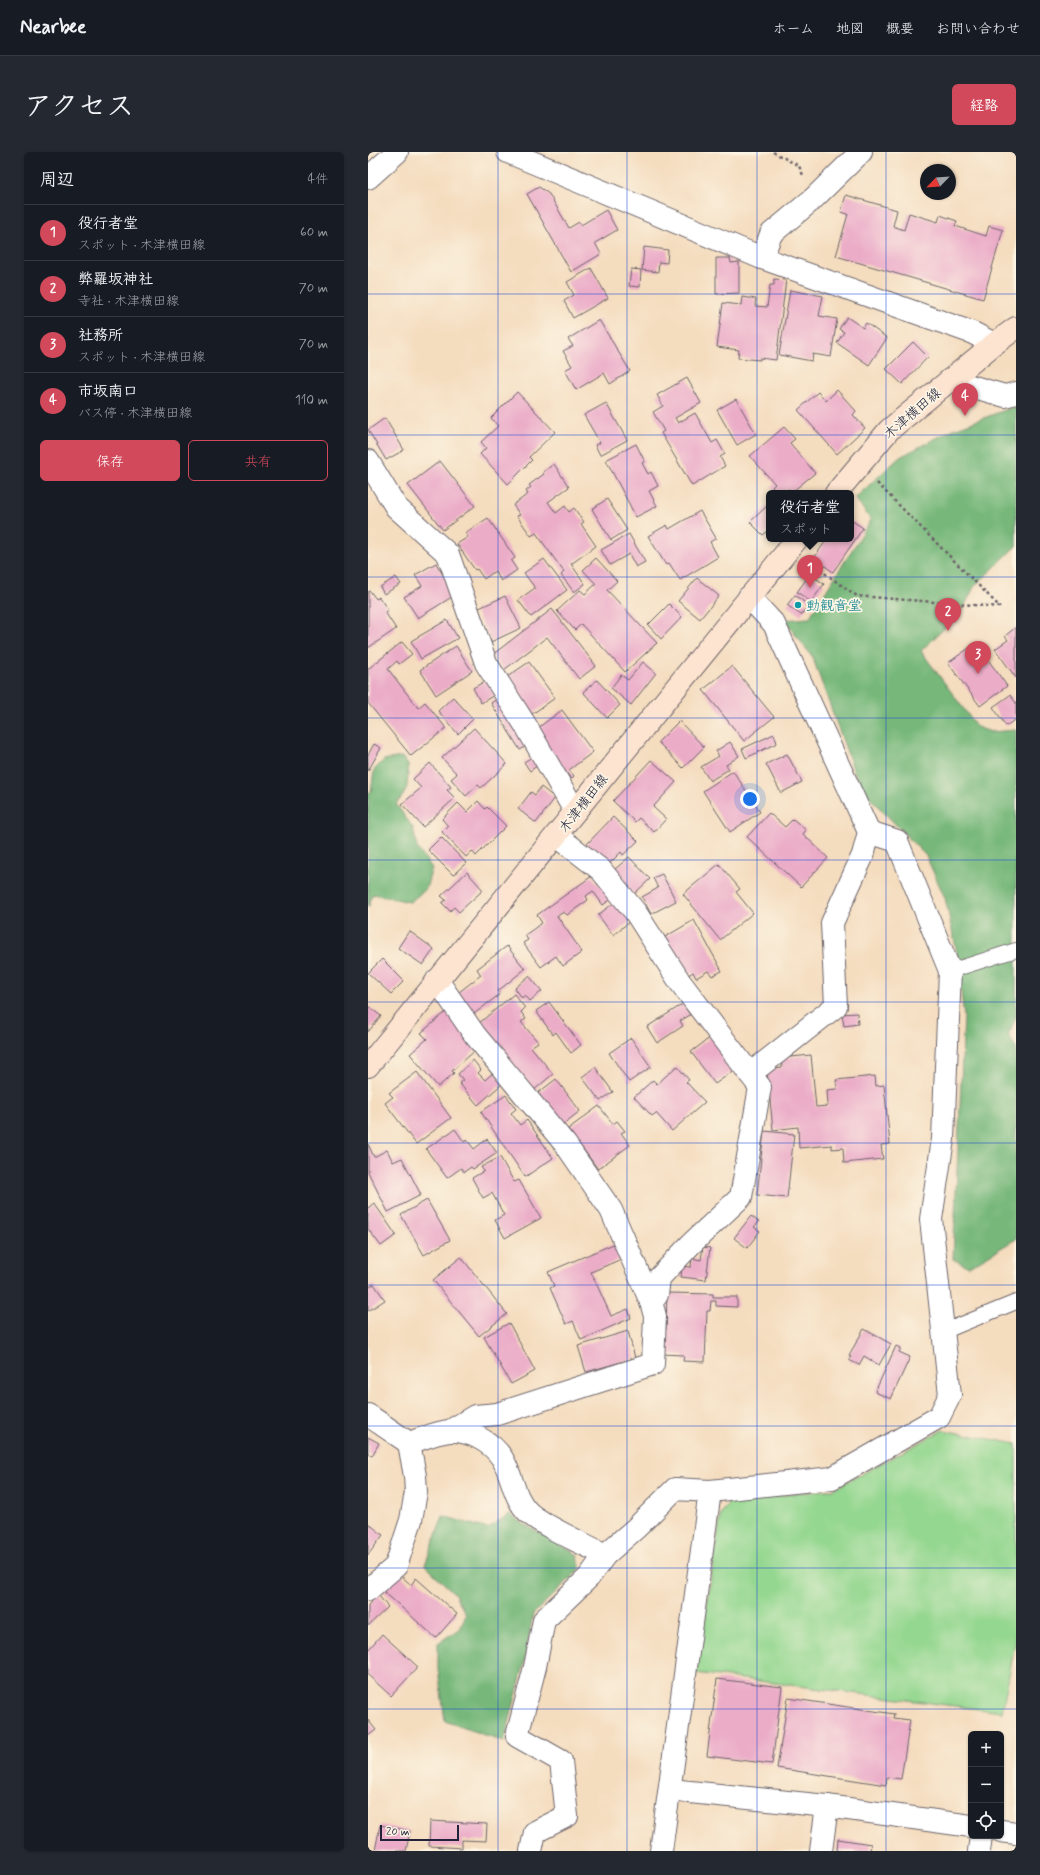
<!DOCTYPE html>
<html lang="ja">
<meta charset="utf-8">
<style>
body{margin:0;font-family:Mynerve,"Klee One",sans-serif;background:#242831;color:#f1f3f6}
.controls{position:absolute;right:12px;bottom:12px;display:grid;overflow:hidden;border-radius:6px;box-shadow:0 1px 3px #0004}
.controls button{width:36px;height:36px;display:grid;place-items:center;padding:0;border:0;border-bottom:1px solid #363941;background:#171b24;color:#f1f3f6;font:20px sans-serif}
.compass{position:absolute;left:552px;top:12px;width:36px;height:36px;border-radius:50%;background:#171b24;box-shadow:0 1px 3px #0004;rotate:245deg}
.scale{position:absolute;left:12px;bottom:10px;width:79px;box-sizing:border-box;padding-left:4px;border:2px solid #22223b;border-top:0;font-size:11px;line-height:14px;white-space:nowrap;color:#22223b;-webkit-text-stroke:3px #fcf5e5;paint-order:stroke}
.you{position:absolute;left:382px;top:647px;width:14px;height:14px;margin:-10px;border:3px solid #fff;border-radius:50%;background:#1a73e8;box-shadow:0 0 0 6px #1a73e833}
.badge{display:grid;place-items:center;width:26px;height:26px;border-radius:50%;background:#d1495b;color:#fff;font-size:13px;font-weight:700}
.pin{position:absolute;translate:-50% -33px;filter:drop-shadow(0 1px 2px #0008)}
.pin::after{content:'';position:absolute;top:21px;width:14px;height:12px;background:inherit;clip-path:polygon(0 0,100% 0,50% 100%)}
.popup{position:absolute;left:398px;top:338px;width:88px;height:52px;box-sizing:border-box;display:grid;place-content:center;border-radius:6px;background:#171b24;filter:drop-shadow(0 1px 3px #0005);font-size:13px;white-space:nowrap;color:#9ea1a6}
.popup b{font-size:15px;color:#f1f3f6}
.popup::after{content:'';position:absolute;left:50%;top:100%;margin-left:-8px;border:8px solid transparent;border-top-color:#171b24}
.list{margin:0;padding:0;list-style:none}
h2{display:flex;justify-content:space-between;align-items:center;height:52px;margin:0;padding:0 16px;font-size:17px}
h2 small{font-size:13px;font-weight:400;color:#9ea1a6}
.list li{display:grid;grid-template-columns:26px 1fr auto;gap:12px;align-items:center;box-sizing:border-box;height:56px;padding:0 16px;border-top:1px solid #363941}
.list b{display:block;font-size:15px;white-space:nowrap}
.list p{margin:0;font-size:13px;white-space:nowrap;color:#9ea1a6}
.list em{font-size:13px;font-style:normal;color:#9ea1a6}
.actions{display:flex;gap:8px;padding:12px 16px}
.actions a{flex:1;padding:9px 0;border:1px solid #d1495b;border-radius:6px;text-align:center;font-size:14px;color:#d1495b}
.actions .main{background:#d1495b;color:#fff}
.icon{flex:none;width:22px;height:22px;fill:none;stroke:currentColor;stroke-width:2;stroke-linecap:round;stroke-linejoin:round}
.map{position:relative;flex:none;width:648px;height:1699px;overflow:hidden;border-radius:6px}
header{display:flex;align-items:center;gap:24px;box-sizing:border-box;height:56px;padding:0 20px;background:#171b24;border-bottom:1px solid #363941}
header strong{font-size:19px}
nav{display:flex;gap:22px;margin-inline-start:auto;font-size:14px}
.intro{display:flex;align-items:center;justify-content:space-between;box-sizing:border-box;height:96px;padding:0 24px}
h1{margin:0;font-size:28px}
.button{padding:10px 18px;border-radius:6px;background:#d1495b;color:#fff;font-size:14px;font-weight:700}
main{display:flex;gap:24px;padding:0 24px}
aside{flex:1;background:#171b24;border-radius:6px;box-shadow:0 1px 3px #0004}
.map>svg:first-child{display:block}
</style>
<header>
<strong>Nearbee</strong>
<nav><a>ホーム</a><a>地図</a><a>概要</a><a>お問い合わせ</a></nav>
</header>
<div class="intro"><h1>アクセス</h1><a class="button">経路</a></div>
<main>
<aside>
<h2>周辺<small>4件</small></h2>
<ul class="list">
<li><span class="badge">1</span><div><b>役行者堂</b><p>スポット · 木津横田線</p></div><em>60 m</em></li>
<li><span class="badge">2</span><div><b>弊羅坂神社</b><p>寺社 · 木津横田線</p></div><em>70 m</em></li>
<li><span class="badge">3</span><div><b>社務所</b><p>スポット · 木津横田線</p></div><em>70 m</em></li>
<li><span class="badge">4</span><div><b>市坂南口</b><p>バス停 · 木津横田線</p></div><em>110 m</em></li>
</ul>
<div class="actions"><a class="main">保存</a><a>共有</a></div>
</aside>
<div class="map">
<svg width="648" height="1699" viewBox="0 0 648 1699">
<rect width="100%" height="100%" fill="#fcf5e5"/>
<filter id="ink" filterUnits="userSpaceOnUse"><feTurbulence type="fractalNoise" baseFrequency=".025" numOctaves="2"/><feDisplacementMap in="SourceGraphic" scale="8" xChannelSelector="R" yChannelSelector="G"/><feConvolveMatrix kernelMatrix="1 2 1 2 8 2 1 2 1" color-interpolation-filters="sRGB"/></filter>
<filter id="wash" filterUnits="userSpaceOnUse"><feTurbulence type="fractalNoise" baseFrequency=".012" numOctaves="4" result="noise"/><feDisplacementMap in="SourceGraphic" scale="16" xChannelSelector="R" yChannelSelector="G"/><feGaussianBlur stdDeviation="0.9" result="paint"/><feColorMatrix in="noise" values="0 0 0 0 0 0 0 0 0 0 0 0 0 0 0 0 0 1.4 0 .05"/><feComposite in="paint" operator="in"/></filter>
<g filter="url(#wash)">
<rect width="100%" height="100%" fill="#f4dcbe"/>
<polygon fill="#94d790" stroke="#5b7c66" points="575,1278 648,1292 648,1487 634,1560 328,1521 353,1362 361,1350 466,1337"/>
<g fill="#77b87a" stroke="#4c6d5a">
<polygon points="648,254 648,394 606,435 594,459 553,499 609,575 623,580 648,578 648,865 640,883 648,896 648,1087 601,1115 585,1107 596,865 588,796 577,746 558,704 502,646 487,622 444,504 416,468 441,466 503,368 487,346 532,305 586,277"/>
<path d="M34 605 40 613C39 633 42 637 28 652L45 676 49 696 64 716 58 737 42 750 5 742 0 756V642L3 640 6 618 16 608Z"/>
<polygon points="142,1362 152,1370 210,1403 212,1417 165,1462 156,1513 136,1590 77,1569 70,1517 70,1491 91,1477 98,1463 87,1442 57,1413 75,1364 120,1377"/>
</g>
<g id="blocks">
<g fill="#ebacc8">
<polygon points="171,35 181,42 201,76 211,70 213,73 238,58 249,78 227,91 233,102 203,120 159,42"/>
<polygon points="478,43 529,58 525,74 536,78 541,61 570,70 572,63 589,69 587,74 618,84 621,74 635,78 615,147 468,104 480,62 473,60"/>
<polygon points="276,95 300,98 299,111 291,110 290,120 274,118"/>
<polygon points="348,106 362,106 363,111 371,110 371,141 348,142"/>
<polygon points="223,116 240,146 205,166 196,149 206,143 199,130"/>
<polygon points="263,117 273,118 272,135 261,134"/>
<polygon points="406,127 418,128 408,208 392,206 392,208 370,206 371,198 349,195 355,151 373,153 374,145 388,147 387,154 399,155 402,133 406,133"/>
<polygon points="422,138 455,144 451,164 469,167 463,205 445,202 444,209 411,203"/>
<polygon points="479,165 495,176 498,171 519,186 501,213 469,191 476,180 471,177"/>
<polygon points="231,168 262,219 242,232 236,221 208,238 197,218 204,214 195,199 205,194 200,187"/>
<polygon points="545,190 560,205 534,232 518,217"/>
<polygon points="319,226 333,251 307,266 310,271 327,261 344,291 349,288 357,302 352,305 357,314 324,334 293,281 296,279 285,260 295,254 289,243"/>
<polygon points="469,238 488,259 485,263 497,276 469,302 430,258 450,240 458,249"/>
<polygon points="149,240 187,280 161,305 164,308 140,332 112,302 118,296 113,290 130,274 123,266"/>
<polygon points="368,247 388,282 369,293 349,258"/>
<polygon points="238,251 259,288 232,303 227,293 232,291 216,263"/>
<polygon points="17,266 36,298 18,308 0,278"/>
<polygon points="416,275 427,287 422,291 447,321 424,340 421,337 416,341 409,341 404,335 407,332 382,304"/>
<polygon points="268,292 277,310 274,311 280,322 283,320 290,334 281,339 289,354 268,365 238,308"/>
<polygon points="72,309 107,354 75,378 40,333"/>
<polygon points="186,312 201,335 180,350 188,361 197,354 201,360 206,356 216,370 213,372 228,394 203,412 217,432 206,440 193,423 196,420 168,381 163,384 149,364 152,363 145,353 160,342 158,339 163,335 161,333 176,322 175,320"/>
<polygon points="239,347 259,378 243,388 224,357"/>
<polygon points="401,352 401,378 395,383 382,370"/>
<polygon points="332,359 348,386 342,390 350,405 312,428 301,411 298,413 280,384 299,373 301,377"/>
<polygon points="120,366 147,406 143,409 149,418 133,429 127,419 116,427 109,417 107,418 89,392 100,385 97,381"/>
<polygon points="483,368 495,376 465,420 446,406 459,387 483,387"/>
<polygon points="261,382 277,410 268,415 261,402 242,413 233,398"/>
<polygon points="228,406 249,429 239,438 289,491 257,520 213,472 207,478 189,459 212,438 217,442 228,432 215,418"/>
<polygon points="176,407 199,438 163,465 150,448 167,436 156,421"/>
<polygon points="68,411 87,443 50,466 36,445 54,434 47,423"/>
<polygon points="442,422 456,432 443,450 429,440"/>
<polygon points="28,425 33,432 16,442 12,435"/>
<polygon points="329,426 351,444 332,467 310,449"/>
<polygon points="2,439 8,447 11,445 20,458 17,460 28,477 0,496 0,440"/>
<polygon points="427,443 440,453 433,463 419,453"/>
<polygon points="137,444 153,476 123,490 107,458"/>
<polygon points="301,452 314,465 293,487 280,473"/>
<polygon points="184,457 228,514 211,527 179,485 136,518 124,503"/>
<polygon points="79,468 90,486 53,507 43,489"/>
<polygon points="648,475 648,526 627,497 640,488 637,484"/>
<polygon points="34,490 44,502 31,512 29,509 20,517 50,556 57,550 78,576 43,604 0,551 0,517"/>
<polygon points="608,491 639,534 612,554 580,511"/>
<polygon points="88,494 104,519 68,543 52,518"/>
<polygon points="161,510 187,546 164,562 139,525"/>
<polygon points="275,510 288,521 263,553 243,536 253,523 260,528"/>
<polygon points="364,514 406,565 376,589 335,538"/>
<polygon points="119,528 128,542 113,551 105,536"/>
<polygon points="229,528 252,553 239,566 215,540"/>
<polygon points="642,543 648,551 648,567 638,574 625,555"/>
<polygon points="133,544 162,592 152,598 123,551"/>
<polygon points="85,545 105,567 90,582 70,559"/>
<polygon points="194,558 225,600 201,618 206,624 203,627 167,578"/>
<polygon points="311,569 336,595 315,616 290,590"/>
<polygon points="106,576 139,612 113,636 110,633 98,644 83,627 89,622 74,606"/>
<polygon points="406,582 409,591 378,606 374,597"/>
<polygon points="362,590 371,604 358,613 361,617 342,629 333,615 351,604 348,599"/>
<polygon points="6,592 13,596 0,619 0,603"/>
<polygon points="419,602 434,630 413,641 398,612"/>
<polygon points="164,605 170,613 162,619 156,610"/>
<polygon points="283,608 308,630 285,655 298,667 286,680 271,666 267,670 245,649"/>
<polygon points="62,611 83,635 79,638 87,646 55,675 34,652 53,636 45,627"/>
<polygon points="365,619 392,660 362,680 335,639"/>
<polygon points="173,635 187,646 168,671 150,657 163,640 167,643"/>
<polygon points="110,649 117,657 119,655 138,674 108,704 104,699 98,705 74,680 80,674 74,667 90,651 99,660"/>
<polygon points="401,661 417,675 425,667 438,678 435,682 460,706 433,735 379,685"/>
<polygon points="245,665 270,689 255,703 253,700 239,714 218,693"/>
<polygon points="73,685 98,711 85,723 60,698"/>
<polygon points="261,705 282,727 266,742 246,718"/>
<polygon points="351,712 372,737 368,740 385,761 352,788 315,742"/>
<polygon points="99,720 115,738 91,760 86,755 82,759 74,751 78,748 73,744"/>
<polygon points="294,722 308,749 283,762 274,745 290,736 285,726"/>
<polygon points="224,724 231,734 236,730 246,745 235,753 225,739 218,744 220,748 199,763 196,760 189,764 214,800 195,814 188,804 173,815 155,791 160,788 157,783 174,771 169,763"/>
<polygon points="251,747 266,766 245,783 230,763"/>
<polygon points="326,768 354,819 344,824 340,819 328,826 325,820 319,824 297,785"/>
<polygon points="41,779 66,797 55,813 30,796"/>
<polygon points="139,794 157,817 130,839 132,842 102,865 86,844 113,823 109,817"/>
<polygon points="14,807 36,829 23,842 0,821"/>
<polygon points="161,824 174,839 162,849 157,843 154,846 147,836"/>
<polygon points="146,842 157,856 153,860 158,867 153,870 170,890 163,895 185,922 165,939 110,872"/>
<polygon points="181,850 213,893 203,901 188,880 185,883 168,859"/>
<polygon points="315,852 322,863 312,869 315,874 289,891 279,875"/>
<polygon points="0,854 13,864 0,880"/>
<polygon points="79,859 110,896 84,919 86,921 70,935 42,902 59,887 53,881"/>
<polygon points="489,861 490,872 476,874 474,862"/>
<polygon points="343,885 368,917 347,932 323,900"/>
<polygon points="263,886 283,915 261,930 241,901"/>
<polygon points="443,903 448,955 460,954 459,938 469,937 468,928 507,924 508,934 516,933 522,992 513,993 515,1007 476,1011 475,996 464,997 464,993 431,996 430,975 405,978 399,918 414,916 413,906"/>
<polygon points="105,908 113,918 110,921 117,928 126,920 135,931 110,953 91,931 95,928 90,922"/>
<polygon points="309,914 321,928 318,930 337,950 304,979 288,961 284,964 266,945 285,928 289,932"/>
<polygon points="227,915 245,940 232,949 214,925"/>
<polygon points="49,920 83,966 48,992 17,951 25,945 21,941"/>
<polygon points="188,927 212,959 194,973 170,941"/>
<polygon points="138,943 148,957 143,961 152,973 159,968 185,1006 157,1025 113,960"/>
<polygon points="231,954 245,972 249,969 257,979 253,981 262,993 230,1017 200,977"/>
<polygon points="87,977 96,990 99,988 106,997 119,987 129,1001 105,1017 103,1015 96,1020 93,1016 79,1026 58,997"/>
<polygon points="396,979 426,982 419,1046 389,1043"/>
<polygon points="0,992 6,1005 19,998 25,1010 34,1006 53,1043 20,1060 0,1020"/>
<polygon points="132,1005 146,1030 151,1028 173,1066 137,1086 127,1068 136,1063 124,1041 115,1046 104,1026 116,1019 113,1015"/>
<polygon points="59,1048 82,1088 56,1103 33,1063"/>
<polygon points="6,1051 28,1083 13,1094 0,1077 0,1056"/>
<polygon points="383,1064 391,1070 386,1075 392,1079 379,1096 366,1086"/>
<polygon points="250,1090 256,1106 223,1120 243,1164 260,1157 263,1166 213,1188 205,1169 198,1172 182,1136 186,1134 180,1120"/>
<polygon points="335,1095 342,1096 338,1128 313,1125 314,1114 323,1115 324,1106 333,1108"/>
<polygon points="93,1105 139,1162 111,1184 65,1128"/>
<polygon points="6,1132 17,1148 0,1159 0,1136"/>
<polygon points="299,1141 345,1142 345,1145 369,1145 369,1155 348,1154 348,1149 343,1149 342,1159 339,1159 337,1210 315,1209 316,1203 293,1202 294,1178 298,1178"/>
<polygon points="141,1171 167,1219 143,1232 116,1185"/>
<polygon points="496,1177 523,1192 511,1213 496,1204 491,1213 481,1208 483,1204 481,1203"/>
<polygon points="260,1179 267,1206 218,1220 210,1194"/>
<polygon points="528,1194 533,1196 531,1200 542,1205 523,1247 507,1240"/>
<polygon points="0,1285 11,1291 4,1304 0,1302"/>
<polygon points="0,1371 15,1383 0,1403"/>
<polygon points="30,1421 43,1433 48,1426 89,1462 68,1486 14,1438"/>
<polygon points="10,1443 20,1455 0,1474 0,1453"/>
<polygon points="14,1482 50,1515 23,1544 0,1523 0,1498"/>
<polygon points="349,1527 414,1535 404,1612 339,1604"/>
<polygon points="420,1546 526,1562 525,1566 542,1568 533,1627 519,1625 518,1633 409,1616"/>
<polygon points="0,1568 8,1578 0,1584"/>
<polygon points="62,1669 119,1672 118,1689 94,1688 94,1696 61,1694"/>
<polygon points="12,1673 42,1679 38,1699 7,1699"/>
<polygon points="470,1687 503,1692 502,1699 469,1699"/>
</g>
</g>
</g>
<g filter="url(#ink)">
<use href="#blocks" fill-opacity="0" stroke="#6c6369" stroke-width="1"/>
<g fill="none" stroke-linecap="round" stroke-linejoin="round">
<g stroke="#6c6369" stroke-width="16">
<g id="lane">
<polyline points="582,819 648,798"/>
<polyline points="577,1179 648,1150"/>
</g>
</g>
<g stroke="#6c6369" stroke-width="24">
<g id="street">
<polyline points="140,0 394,106 605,181 626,192"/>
<polyline points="0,26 29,0"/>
<polyline points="394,106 403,82 445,47 493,0"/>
<polyline points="582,228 637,244 648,241"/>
<polyline points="0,309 28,355 80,402 118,511 158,574 207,659"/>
<polyline points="189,684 233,718 268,761 312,830 382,922"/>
<polyline points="69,828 107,883 198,993 243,1058 283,1150"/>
<polyline points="0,1263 41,1291 47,1324 48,1340 43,1368 28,1414 0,1438"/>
<polyline points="82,1279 107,1264 129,1262 285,1212 287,1164 283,1150 289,1143 291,1126 323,1092 373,1045 392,935 382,922 468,854 464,771 495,703 501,680 406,472 381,445"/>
<path d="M41 1291C54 1287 68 1280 82 1279 101 1278 124 1290 134 1306 145 1324 145 1345 160 1360 176 1375 217 1392 237 1403L268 1376 307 1337 342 1339 464 1326 571 1265 582 1243 563 1067 575 987 582 819 529 689 501 680"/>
<polyline points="302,1638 459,1654 603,1674"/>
<polyline points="633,1679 648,1681"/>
<polyline points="163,1699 167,1680 199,1664 193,1609 149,1584 167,1515 176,1468 221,1425 237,1403"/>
<polyline points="293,1699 342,1339"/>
<polyline points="453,1699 459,1654"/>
<polyline points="611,1699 613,1684"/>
</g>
</g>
<g stroke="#6c6369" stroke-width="24">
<g id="secondary">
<polyline points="468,341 521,278 626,192 648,176"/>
<polyline points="0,914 429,387"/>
</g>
</g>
<g stroke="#6c6369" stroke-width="2.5" stroke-dasharray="3 3" stroke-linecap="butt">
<polyline points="405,0 431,14 435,23"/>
<polyline points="509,331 632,455"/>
<polyline points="442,411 489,444 632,455"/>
</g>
<use href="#lane" stroke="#fff" stroke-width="14"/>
<use href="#street" stroke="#fff" stroke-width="22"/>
<use href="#secondary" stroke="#fde4d0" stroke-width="22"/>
</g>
</g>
<path fill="none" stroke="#1d4ed8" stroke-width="1" stroke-opacity="0.55" d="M130 0V1699M259 0V1699M389 0V1699M518 0V1699M0 142H648M0 283H648M0 425H648M0 566H648M0 708H648M0 850H648M0 991H648M0 1133H648M0 1274H648M0 1416H648M0 1557H648"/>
<circle fill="#0f9aa8" stroke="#fcf5e5" stroke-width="1.5" cx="430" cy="453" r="4"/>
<g text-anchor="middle" stroke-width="3.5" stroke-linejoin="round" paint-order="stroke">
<g font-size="14" fill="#22223b" stroke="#fcf5e5">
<text transform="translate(544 261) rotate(-41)" y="5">木津横田線</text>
<text transform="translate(215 651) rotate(-52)" y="5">木津横田線</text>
</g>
<g font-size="14" fill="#0d838f" stroke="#fcf5e5" text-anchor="start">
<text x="438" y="458">動観音堂</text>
</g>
</g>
</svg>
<div class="controls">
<button>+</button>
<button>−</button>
<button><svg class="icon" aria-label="locate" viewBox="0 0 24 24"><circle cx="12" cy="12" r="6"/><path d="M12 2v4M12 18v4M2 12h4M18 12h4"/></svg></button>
</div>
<svg class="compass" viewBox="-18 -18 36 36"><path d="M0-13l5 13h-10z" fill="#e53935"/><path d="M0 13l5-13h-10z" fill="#9ea1a6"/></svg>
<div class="scale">20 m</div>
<div class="you"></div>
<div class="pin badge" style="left:442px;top:436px">1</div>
<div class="popup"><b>役行者堂</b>スポット</div>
<div class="pin badge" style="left:580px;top:479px">2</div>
<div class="pin badge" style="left:610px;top:522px">3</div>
<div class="pin badge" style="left:597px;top:264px">4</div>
</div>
</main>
